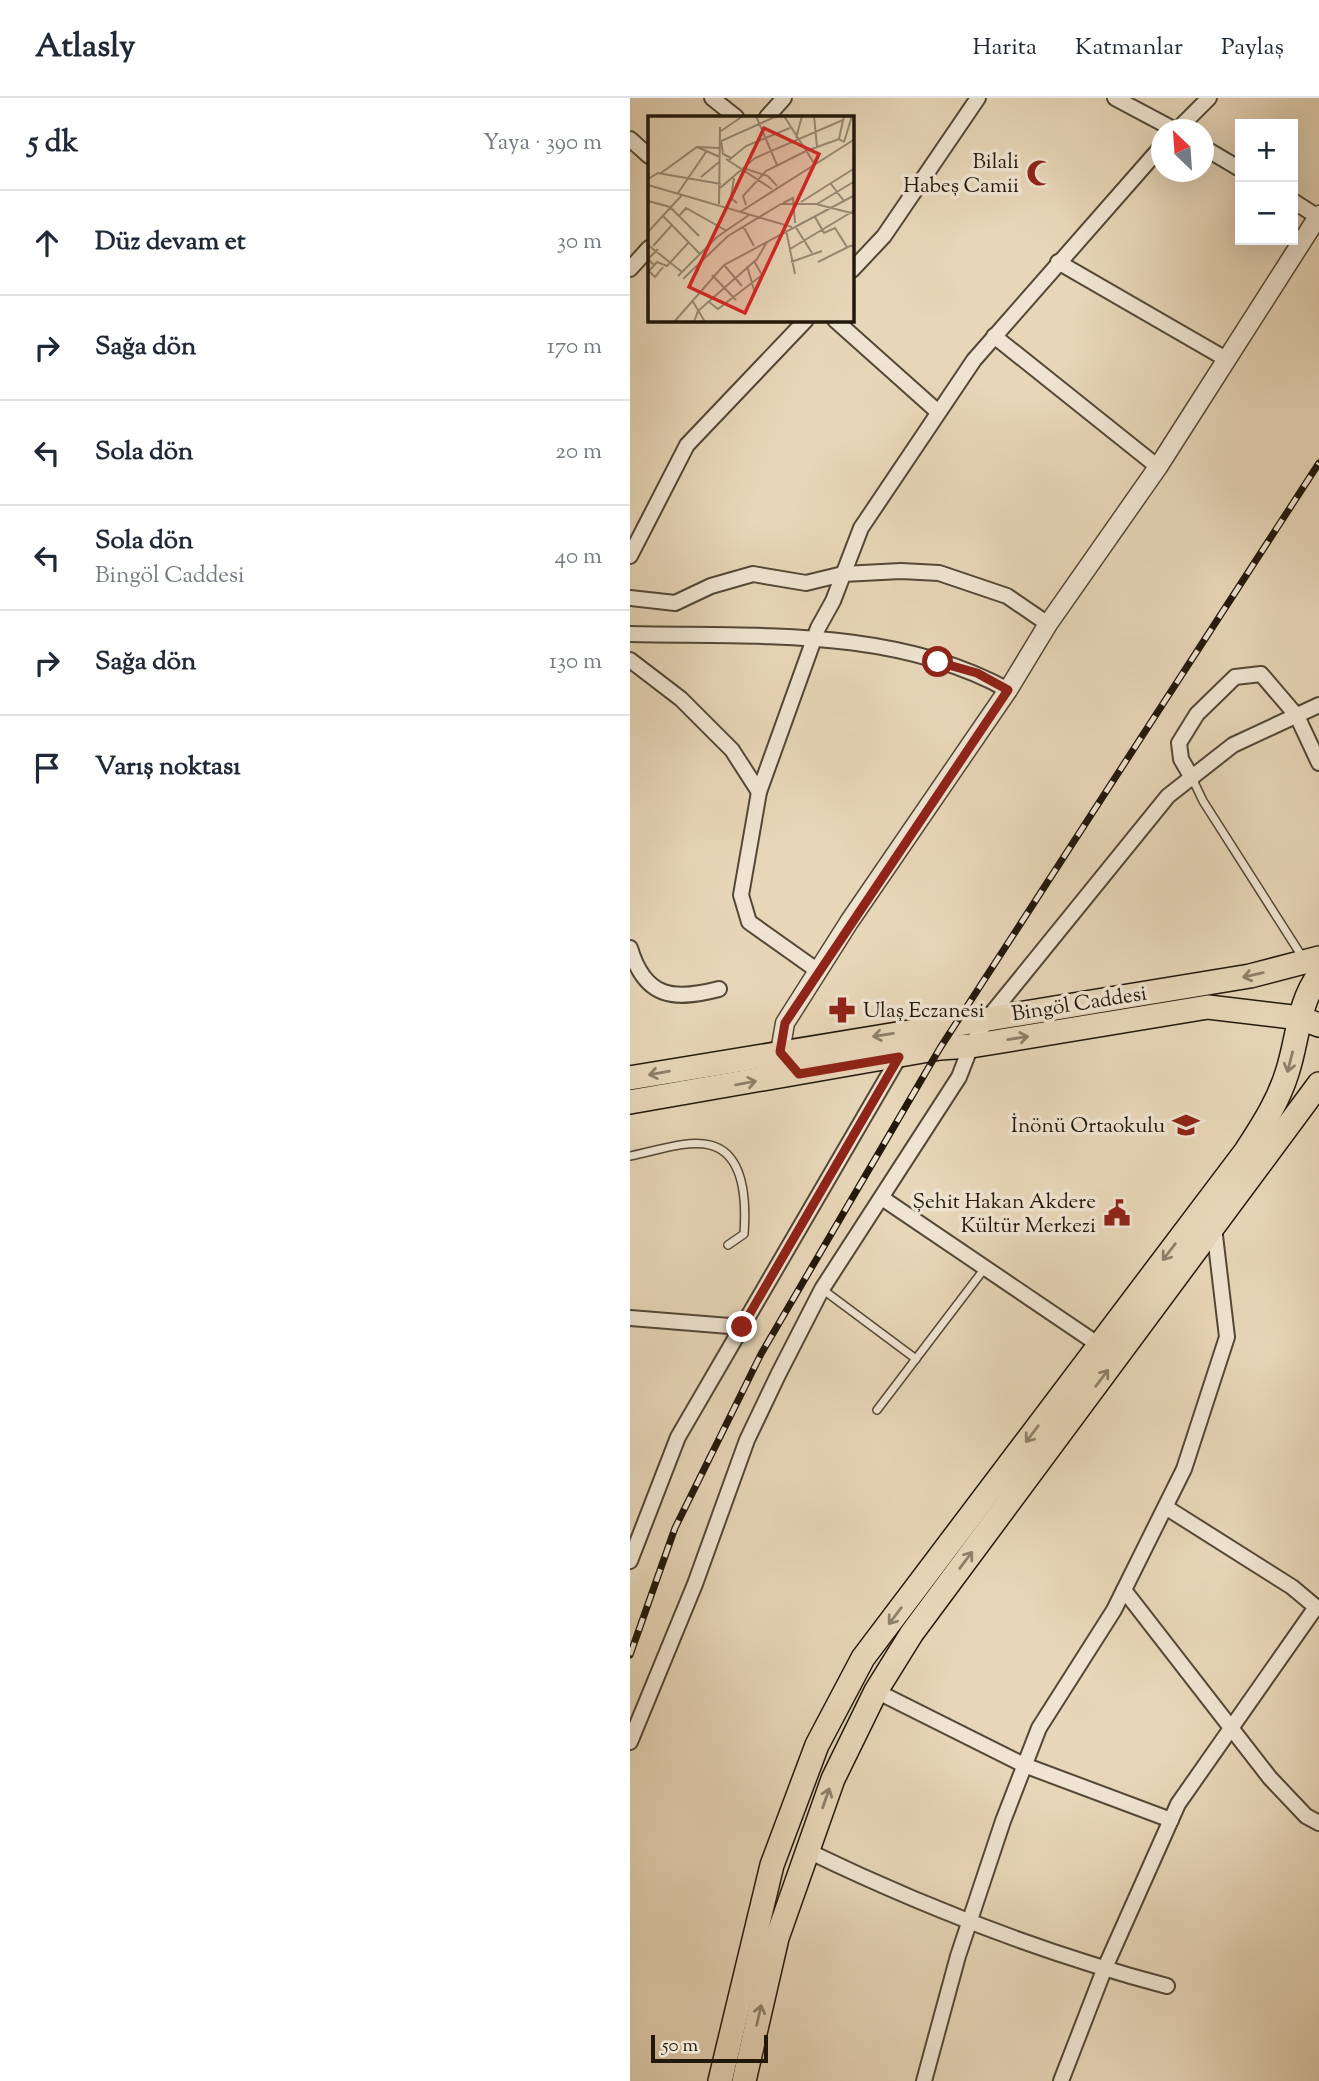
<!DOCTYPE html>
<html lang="tr">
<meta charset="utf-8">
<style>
body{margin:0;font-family:"Sorts Mill Goudy",serif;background:#f2f2f3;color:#1f2937}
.controls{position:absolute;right:21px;top:21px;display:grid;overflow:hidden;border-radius:0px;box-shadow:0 7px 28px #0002}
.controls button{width:63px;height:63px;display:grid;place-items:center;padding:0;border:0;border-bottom:2px solid #e0e1e3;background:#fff;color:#1f2937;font:35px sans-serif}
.compass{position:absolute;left:521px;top:21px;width:63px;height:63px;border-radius:50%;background:#fff;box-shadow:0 7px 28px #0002;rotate:335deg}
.scale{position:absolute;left:21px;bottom:18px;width:117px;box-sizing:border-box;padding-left:7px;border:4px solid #22180b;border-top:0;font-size:19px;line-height:24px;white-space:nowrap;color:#22180b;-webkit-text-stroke:5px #efe4d1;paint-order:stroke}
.stop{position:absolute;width:21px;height:21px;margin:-16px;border:5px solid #8f2418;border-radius:50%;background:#fff}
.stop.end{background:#8f2418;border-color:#fff;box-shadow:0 2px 7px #0008}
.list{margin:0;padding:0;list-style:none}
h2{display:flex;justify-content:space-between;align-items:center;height:91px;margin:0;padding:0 28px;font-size:30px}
h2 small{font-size:23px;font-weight:400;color:#747a83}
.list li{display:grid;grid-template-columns:46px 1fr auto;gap:21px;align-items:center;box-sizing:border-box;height:105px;padding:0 28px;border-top:2px solid #e0e1e3}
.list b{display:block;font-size:26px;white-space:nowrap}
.list p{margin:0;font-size:23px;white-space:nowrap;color:#747a83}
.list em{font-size:23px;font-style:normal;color:#747a83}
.icon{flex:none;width:38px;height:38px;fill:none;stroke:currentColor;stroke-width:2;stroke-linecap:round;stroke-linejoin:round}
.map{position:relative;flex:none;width:689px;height:1983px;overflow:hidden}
header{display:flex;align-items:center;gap:42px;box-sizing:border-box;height:98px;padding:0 35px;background:#fff;border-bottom:2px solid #e0e1e3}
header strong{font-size:33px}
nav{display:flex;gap:38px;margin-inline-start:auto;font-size:24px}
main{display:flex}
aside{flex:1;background:#fff}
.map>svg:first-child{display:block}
</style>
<header>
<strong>Atlasly</strong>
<nav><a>Harita</a><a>Katmanlar</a><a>Paylaş</a></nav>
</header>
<main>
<aside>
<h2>5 dk<small>Yaya · 390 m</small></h2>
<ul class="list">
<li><svg class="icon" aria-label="ahead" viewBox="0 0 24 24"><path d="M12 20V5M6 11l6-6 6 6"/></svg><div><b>Düz devam et</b></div><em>30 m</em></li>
<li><svg class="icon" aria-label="right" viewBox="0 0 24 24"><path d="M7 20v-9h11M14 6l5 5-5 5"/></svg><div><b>Sağa dön</b></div><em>170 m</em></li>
<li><svg class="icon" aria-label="left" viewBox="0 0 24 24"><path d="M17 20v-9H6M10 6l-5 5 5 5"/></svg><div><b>Sola dön</b></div><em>20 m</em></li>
<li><svg class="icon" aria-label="left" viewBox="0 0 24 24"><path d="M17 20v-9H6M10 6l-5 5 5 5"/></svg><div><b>Sola dön</b><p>Bingöl Caddesi</p></div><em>40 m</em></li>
<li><svg class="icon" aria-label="right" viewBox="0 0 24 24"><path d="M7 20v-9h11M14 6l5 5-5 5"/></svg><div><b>Sağa dön</b></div><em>130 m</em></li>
<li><svg class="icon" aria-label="arrive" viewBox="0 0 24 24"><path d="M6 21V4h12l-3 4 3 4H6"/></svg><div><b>Varış noktası</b></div></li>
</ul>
</aside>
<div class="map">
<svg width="689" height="1983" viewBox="0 0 689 1983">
<rect width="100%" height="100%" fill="#e7d6b8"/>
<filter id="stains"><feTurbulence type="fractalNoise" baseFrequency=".00286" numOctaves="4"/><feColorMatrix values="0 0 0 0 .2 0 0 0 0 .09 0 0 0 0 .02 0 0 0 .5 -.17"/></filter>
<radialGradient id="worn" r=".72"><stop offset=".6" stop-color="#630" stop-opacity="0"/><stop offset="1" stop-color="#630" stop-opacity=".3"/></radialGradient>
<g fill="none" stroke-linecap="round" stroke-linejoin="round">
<g stroke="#534836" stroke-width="10">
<g id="service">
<polyline points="562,680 573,703 673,860"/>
<path d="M0 1058C23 1054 57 1041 80 1047 116 1056 116 1108 114 1136L98 1147"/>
<polyline points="192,1191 286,1261"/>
<polyline points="247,1312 355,1170"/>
</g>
</g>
<g stroke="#534836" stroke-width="18">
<g id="minor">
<polyline points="82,0 106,19"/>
<polyline points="485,0 545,32"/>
<polyline points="137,19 154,0"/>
<polyline points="547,32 579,0"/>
<polyline points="0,41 19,58"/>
<polyline points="573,49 610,71"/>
<polyline points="663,103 688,119"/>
<polyline points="428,164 596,261"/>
<polyline points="0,171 19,150"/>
<polyline points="222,172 254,138 348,0"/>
<polyline points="205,222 308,314"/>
<polyline points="364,238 528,369"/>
<polyline points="0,458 57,347 176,222"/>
<polyline points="0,500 45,505 81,488 123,476 176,485 213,476 271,473 309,475 377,498 418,526"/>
<path d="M0 536C126 539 264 529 378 592"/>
<polyline points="0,562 51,601 102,652 129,694"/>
<polyline points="562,680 551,661 549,645 567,616 605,579 631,576 667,618 689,665"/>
<path d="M0 850C15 900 43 903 89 891"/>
<polyline points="188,873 119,824 111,797 129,694 188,530 203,503 231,430 344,262 531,49"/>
<polyline points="252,1100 469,1247"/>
<polyline points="0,1220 112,1229"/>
<polyline points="0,1463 48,1339 269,959"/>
<polyline points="494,1492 640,1680 676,1718 689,1725"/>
<polyline points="246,1593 394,1667 541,1722"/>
<polyline points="0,1644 65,1486 117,1342 148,1277 192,1191 329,979 341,948 358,920 538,698 603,647 689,607"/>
<path d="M178 1753C294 1809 412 1855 537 1888"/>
<polyline points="294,1983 328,1858 373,1723 409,1630 484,1512 554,1371 597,1239 584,1129"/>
<polyline points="431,1983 474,1872 548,1706 686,1509 662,1489 537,1410"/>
</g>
</g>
<g stroke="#534836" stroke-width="21">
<polyline id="tertiary" points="157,963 150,954 155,925 219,824 378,592 418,526 528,369 689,117"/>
</g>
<g stroke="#22180b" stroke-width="26">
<g id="primary">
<polyline points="0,980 620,878 689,860"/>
<polyline points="0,1004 310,950 341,948 578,909 670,920 689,927"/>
<path d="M90 1983 142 1767 187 1647 233 1560 616 1053C632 1028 648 1004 657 975 668 942 668 905 689 877"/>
<polyline points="114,1983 147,1840 203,1681 246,1593 282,1535 689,986"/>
</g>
</g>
<use href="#service" stroke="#efe4d1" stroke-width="7"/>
<use href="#minor" stroke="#efe4d1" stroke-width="14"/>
<use href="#tertiary" stroke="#efe4d1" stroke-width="18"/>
<use href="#primary" stroke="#e7d6b8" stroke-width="23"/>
<g stroke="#22180b" stroke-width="7">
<polyline id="rail" points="0,1557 45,1430 131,1256 310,950 689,365"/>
</g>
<use href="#rail" stroke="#efe4d1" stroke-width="4.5" stroke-dasharray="13" stroke-linecap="butt"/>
</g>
<defs><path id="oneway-shaft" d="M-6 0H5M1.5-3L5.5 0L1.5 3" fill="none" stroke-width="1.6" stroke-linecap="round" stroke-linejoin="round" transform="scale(1.75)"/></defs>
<g stroke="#8e806a">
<use href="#oneway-shaft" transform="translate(623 877) rotate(167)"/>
<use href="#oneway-shaft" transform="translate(253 937) rotate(171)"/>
<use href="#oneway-shaft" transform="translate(388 940) rotate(-9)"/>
<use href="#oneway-shaft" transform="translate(660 964) rotate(104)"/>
<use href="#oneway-shaft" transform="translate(29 975) rotate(170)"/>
<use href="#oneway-shaft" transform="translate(116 985) rotate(-10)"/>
<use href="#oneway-shaft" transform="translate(539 1154) rotate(127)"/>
<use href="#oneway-shaft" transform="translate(472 1280) rotate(-53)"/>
<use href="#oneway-shaft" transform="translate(402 1336) rotate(127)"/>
<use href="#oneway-shaft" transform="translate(336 1462) rotate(-53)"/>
<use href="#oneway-shaft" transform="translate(265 1518) rotate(127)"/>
<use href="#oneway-shaft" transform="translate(196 1700) rotate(-71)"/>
<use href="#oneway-shaft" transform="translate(129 1917) rotate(-77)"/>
</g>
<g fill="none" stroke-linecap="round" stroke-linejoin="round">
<polyline stroke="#8f2418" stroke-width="9" points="112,1229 269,959 169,976 150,954 155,925 378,592 347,575 308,564"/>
</g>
<defs>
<g id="mosque-bare" transform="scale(2.1)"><path d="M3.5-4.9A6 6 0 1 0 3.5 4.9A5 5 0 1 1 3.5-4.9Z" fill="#8f2418" stroke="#efe4d1" stroke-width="2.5" paint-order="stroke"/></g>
<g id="pharmacy-bare" transform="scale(2.1)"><path d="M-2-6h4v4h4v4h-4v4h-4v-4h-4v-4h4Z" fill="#8f2418" stroke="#efe4d1" stroke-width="2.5" paint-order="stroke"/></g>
<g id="school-bare" transform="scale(2.1)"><path d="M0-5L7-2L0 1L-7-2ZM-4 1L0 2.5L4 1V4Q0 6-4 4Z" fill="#8f2418" stroke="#efe4d1" stroke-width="2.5" paint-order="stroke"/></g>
<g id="civic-bare" transform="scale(2.1)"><path d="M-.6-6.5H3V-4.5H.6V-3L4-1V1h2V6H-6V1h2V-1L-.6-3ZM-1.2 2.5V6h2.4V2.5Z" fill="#8f2418" stroke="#efe4d1" stroke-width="2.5" paint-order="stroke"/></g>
</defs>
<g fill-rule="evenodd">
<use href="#mosque-bare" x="410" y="75"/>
<use href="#pharmacy-bare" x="212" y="912"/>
<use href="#school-bare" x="556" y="1027"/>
<use href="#civic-bare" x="487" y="1115"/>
</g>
<g text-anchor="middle" stroke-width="7" stroke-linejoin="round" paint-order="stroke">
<g font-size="21" fill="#22180b" stroke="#efe4d1" text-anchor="end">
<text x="389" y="70">Bilali<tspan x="389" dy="24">Habeş Camii</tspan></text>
<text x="233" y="919" text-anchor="start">Ulaş Eczanesi</text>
<text x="535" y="1034">İnönü Ortaokulu</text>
<text x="466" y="1110">Şehit Hakan Akdere<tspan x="466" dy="24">Kültür Merkezi</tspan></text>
</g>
<g font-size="21" fill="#22180b" stroke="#efe4d1">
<text transform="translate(449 905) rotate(-9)" y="7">Bingöl Caddesi</text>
</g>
</g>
<g transform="translate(18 18)">
<rect width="206" height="206" fill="#e7d6b8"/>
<path fill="none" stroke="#988a73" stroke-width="2" d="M108 0 129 49M136 0 166 47M166 0 169 31M73 15 95 0M148 22 154 0M191 23 196 0M196 26 204 0M50 31 71 32M83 42 75 38 73 25 129 0M78 43 124 73M81 44 98 30 142 12M98 53 120 60 129 70M13 57 49 31 72 41M53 61 71 46M86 62 83 82 89 87M0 63 10 57 73 68M183 68 196 85M0 69 144 111M72 72 107 42 195 4M30 77 58 36M0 85 22 91 51 120M153 86 207 52M135 87 145 82 147 107M71 88 72 11M169 88 207 65M98 89 95 80 118 55 158 35 191 23 196 26M92 96 207 23M15 100 52 138M31 100 38 92 79 115M167 101 176 117 187 112 199 131 207 129M95 110 106 130M147 110 164 137M138 114 147 158M0 116 34 79M0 129 34 156M5 130 24 109M142 133 207 94M143 146 174 135M170 146 200 131M76 149 94 170M7 150 0 143 10 133M99 150 107 177M15 151 7 161 1 155 9 146 19 150 41 126M64 159 88 184M30 160 69 121 101 99M35 163 80 120 133 88H168L207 98M44 184 57 206M61 186 70 193 114 159 106 145M26 206 76 149 207 79M46 206 50 195 109 143 119 126"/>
<path fill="#d62828" fill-opacity="0.15" stroke="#d62828" stroke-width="3.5" d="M116 12 171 38 97 197 41 171Z"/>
<rect width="206" height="206" fill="none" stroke="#22180b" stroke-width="3.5"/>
</g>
<rect width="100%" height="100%" filter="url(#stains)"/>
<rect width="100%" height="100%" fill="url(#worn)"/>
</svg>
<div class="controls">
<button>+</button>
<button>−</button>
</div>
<svg class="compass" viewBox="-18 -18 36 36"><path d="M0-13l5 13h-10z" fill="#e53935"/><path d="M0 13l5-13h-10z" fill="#747a83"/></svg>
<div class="scale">50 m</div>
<div class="stop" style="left:308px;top:564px"></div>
<div class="stop end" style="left:112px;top:1229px"></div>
</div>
</main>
